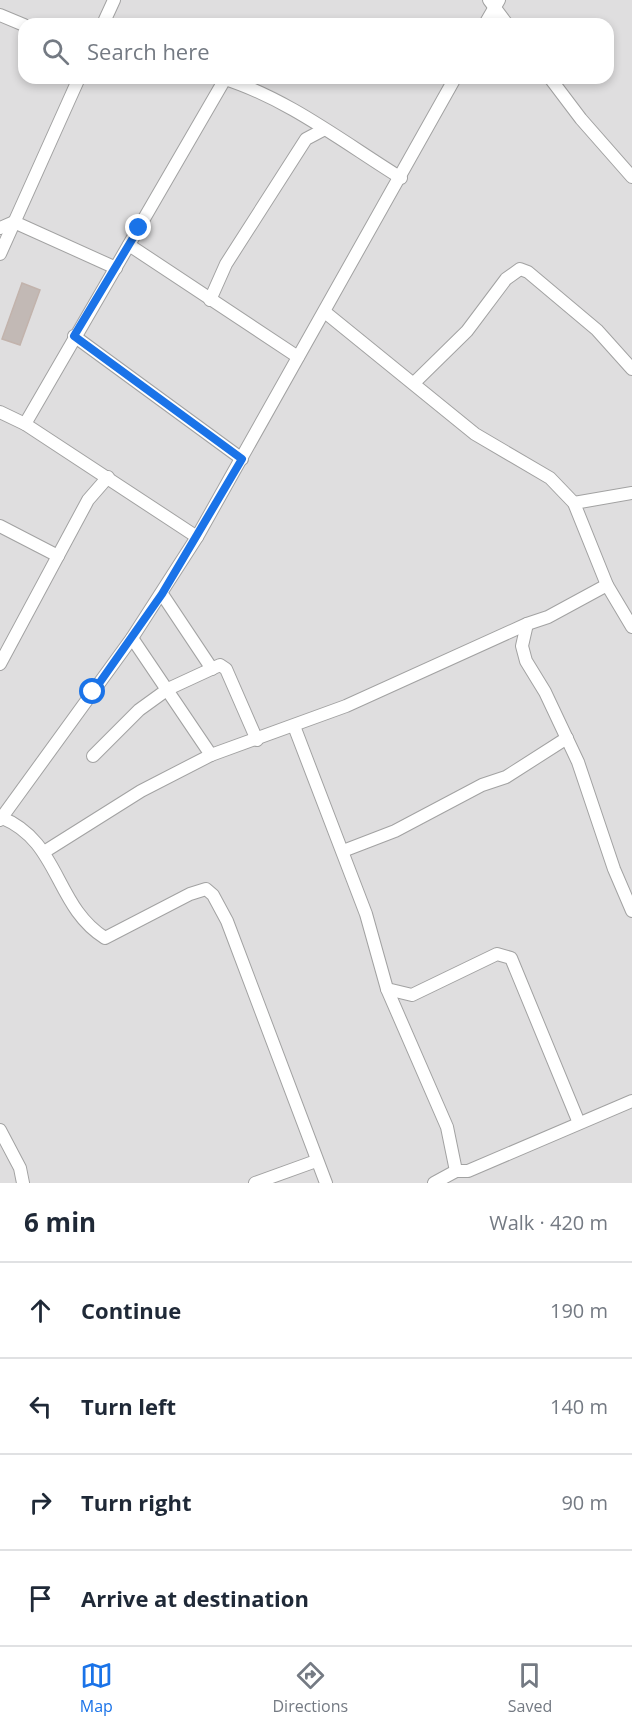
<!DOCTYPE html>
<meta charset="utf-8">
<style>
body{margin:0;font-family:"Open Sans",sans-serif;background:#f2f2f3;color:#1f2937}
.stop{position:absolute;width:18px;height:18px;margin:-14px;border:4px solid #1a73e8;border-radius:50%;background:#fff}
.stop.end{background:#1a73e8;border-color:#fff;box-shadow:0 2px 6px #0008}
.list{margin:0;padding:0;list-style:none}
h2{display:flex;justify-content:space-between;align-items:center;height:78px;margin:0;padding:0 24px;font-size:26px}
h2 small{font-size:20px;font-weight:400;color:#747a83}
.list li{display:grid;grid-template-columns:39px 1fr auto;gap:18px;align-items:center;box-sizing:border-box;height:96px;padding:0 24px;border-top:2px solid #e0e1e3}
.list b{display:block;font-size:22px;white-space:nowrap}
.list em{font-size:20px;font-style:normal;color:#747a83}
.icon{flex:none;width:33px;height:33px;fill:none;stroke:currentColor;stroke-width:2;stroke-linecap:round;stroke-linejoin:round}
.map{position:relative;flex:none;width:632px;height:1183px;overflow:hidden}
.search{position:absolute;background:#fff;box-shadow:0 3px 9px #0003;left:18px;right:18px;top:18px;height:66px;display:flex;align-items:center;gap:15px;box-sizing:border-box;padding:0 21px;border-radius:18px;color:#747a83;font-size:22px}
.sheet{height:462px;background:#fff}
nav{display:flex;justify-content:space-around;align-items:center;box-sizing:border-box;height:84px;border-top:2px solid #e0e1e3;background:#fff;font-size:16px;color:#747a83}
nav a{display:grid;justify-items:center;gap:3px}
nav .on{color:#1a73e8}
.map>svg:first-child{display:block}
</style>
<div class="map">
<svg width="632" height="1183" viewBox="0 0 632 1183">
<rect width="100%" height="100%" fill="#f1ede9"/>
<path fill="#dfdedf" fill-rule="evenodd" d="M0 0H632V1183H0ZM24 24H608V78H24Z"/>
<polygon fill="#c2b9b5" stroke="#c2b3ac" stroke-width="1.5" points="22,283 40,290 20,345 2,339"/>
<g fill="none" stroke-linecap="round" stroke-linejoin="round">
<g stroke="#a2a2a2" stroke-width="14">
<g id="minor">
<polyline points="489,0 507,24"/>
<polyline points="0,15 24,25"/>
<polyline points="103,24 114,0"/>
<polyline points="485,24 499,0"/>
<path d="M222 78C287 98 343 142 401 178"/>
<polyline points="550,78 581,119 632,177"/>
<polyline points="0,228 14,222 116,268"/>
<polyline points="129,245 298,357"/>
<polyline points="0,254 79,78"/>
<polyline points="210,300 226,264 306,139 323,130"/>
<polyline points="326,313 475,434 550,478 574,503 607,585 632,627"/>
<polyline points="74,336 242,459"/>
<polyline points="414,383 467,331 506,279 520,269 528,272 597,330 632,369"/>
<polyline points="0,412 25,424 197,537"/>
<polyline points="25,424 225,79"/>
<polyline points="574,503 632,493"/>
<polyline points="0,526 58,556"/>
<polyline points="162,594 212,669"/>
<polyline points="527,624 522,646 526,661 545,692 578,762 614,869 632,911"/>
<polyline points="132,638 211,755"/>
<polyline points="0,664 88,500 108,477"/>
<polyline points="294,726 366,914 387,989 447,1127 456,1171"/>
<polyline points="93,756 139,710 168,689 220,665 226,669 257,740"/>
<path d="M0 817C60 840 54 906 105 938L190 894 206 889 213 895 227 921 326 1183"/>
<polyline points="0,820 132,638 197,537 455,78"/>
<polyline points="343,851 395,831 482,785 506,777 567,738"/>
<polyline points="44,852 141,791 211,755 346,706 527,624 548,617 607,585"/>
<polyline points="387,989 412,995 497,954 511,958 579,1123"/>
<polyline points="0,1130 20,1168 23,1183"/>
<polyline points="255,1183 316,1161"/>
<polyline points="434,1183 456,1171 468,1171 632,1101"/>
</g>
</g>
<use href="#minor" stroke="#fff" stroke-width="12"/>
</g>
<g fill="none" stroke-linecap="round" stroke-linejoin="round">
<polyline stroke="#1a73e8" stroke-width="8" points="93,692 162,594 242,459 74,336 139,228"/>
</g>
</svg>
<div class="stop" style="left:93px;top:692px"></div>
<div class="stop end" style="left:139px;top:228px"></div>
<div class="search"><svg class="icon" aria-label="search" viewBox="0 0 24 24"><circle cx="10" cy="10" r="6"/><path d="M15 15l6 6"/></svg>Search here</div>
</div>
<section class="sheet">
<h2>6 min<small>Walk · 420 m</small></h2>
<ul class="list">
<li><svg class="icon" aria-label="ahead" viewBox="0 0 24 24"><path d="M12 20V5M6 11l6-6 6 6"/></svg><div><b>Continue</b></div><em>190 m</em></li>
<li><svg class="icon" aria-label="left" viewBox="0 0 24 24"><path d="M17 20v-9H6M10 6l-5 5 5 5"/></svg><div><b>Turn left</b></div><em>140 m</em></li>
<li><svg class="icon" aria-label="right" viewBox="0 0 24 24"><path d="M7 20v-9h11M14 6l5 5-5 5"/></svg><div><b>Turn right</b></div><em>90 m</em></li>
<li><svg class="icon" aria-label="arrive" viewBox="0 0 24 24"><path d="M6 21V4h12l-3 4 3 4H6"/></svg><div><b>Arrive at destination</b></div></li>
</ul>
</section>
<nav>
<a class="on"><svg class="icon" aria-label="map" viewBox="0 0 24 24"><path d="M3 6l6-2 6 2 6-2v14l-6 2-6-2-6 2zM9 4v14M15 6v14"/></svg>Map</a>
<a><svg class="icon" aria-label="directions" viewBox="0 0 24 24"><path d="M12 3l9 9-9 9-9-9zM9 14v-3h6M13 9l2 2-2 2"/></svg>Directions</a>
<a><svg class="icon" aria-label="saved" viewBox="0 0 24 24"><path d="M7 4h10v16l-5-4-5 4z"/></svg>Saved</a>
</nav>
